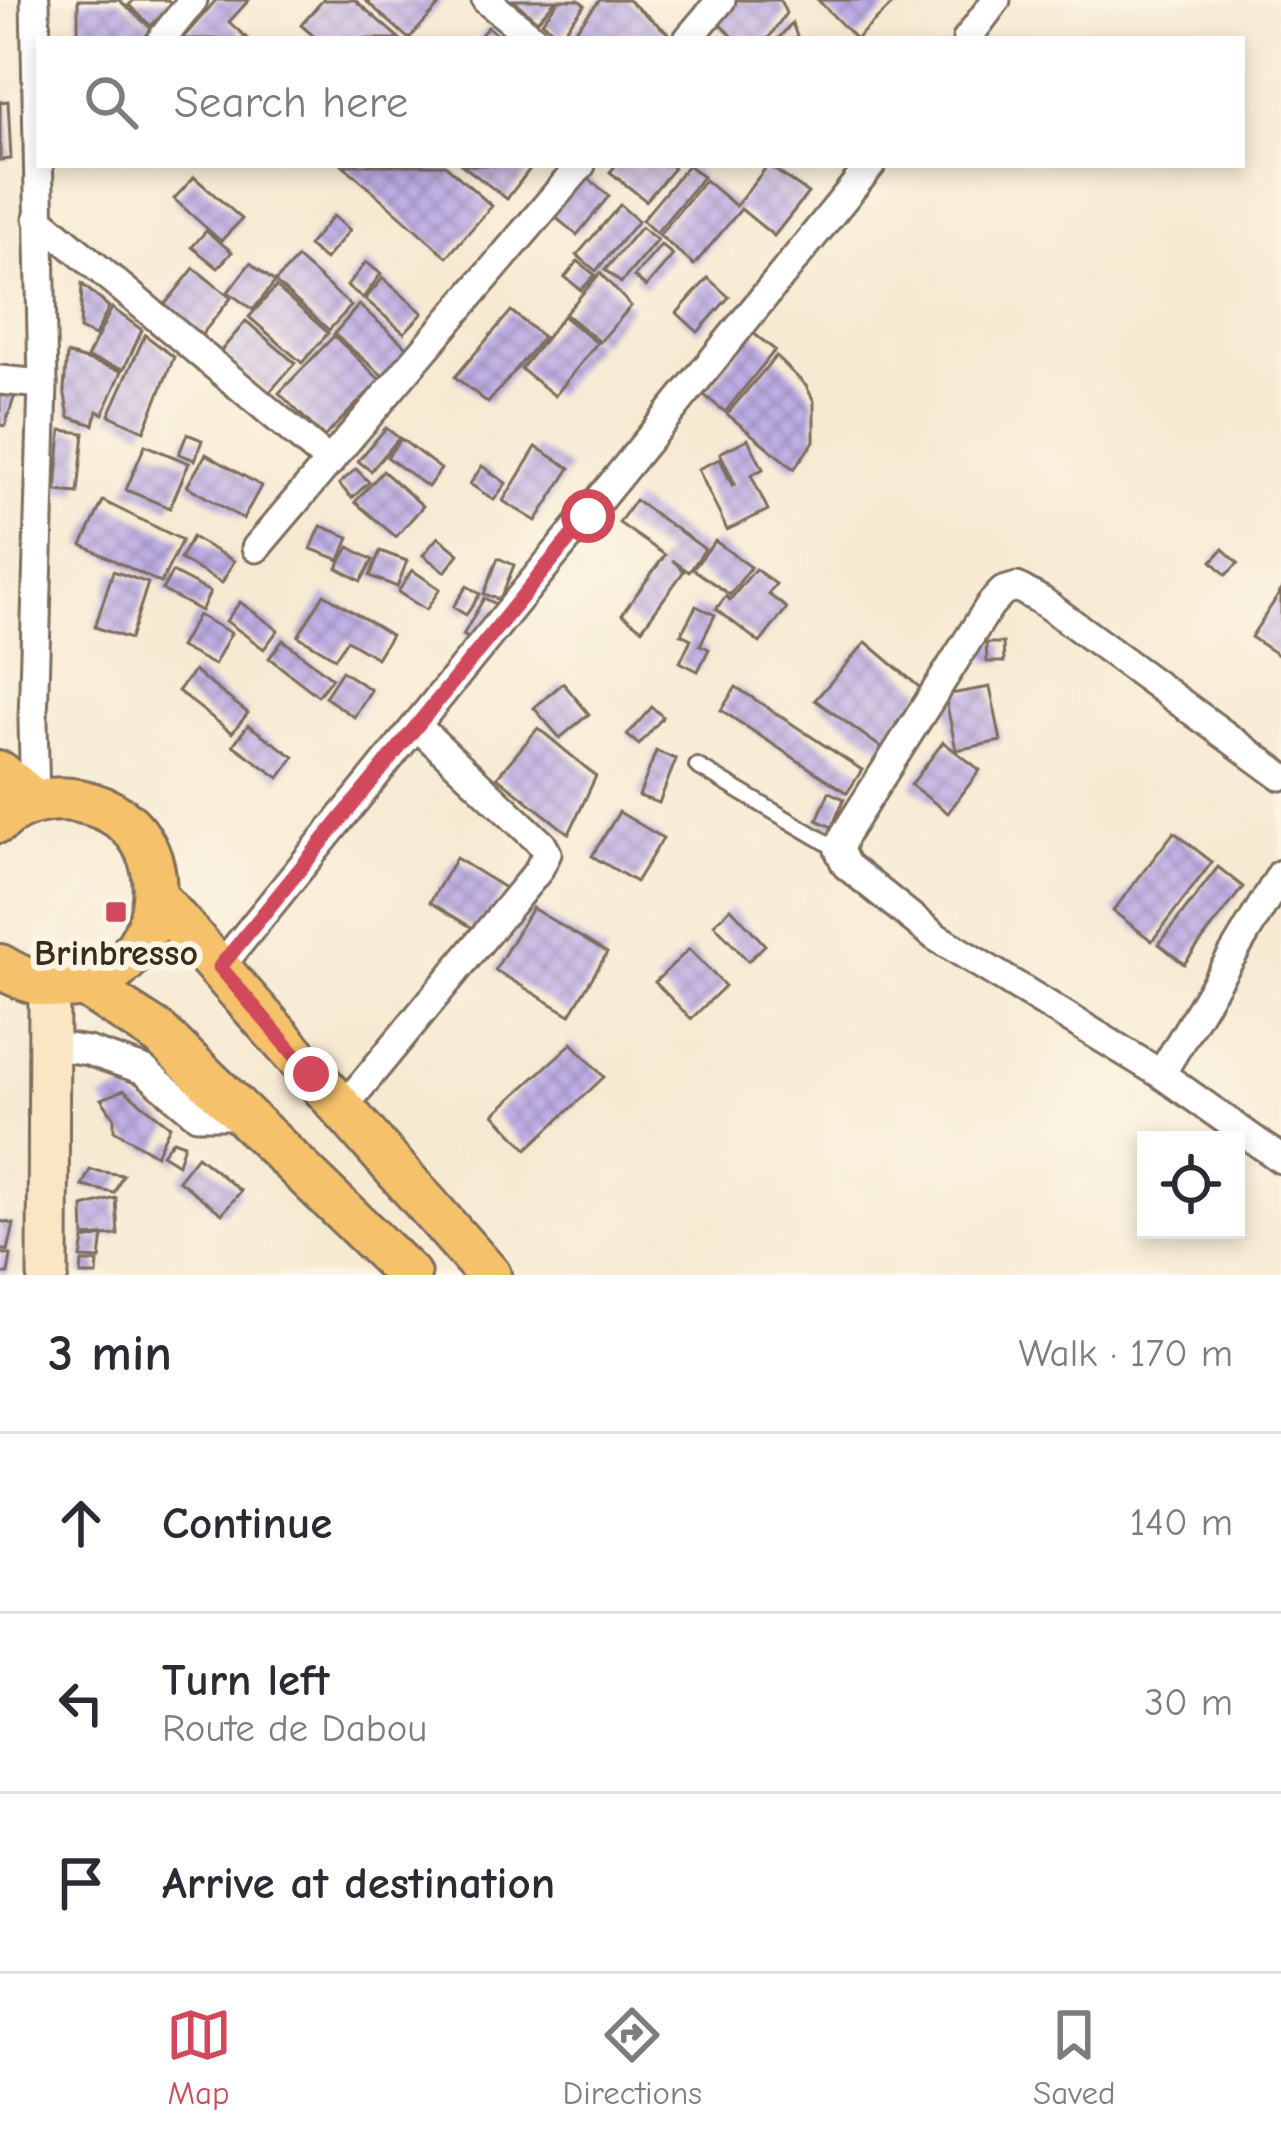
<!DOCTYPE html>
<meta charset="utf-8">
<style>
body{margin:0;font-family:"Comic Neue",sans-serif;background:#f2f2f3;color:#2b2b33}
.controls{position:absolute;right:36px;bottom:36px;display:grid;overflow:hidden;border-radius:0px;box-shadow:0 6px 18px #0003}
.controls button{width:108px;height:108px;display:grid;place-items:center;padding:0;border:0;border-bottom:3px solid #e1e1e2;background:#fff;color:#2b2b33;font:60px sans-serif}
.stop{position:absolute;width:36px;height:36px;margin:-27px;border:9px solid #d1495b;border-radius:50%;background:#fff}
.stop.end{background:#d1495b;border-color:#fff;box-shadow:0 3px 12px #0008}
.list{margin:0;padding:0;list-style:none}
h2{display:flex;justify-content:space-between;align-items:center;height:156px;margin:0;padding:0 48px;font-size:51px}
h2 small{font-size:39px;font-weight:400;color:#7c7c81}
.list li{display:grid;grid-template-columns:78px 1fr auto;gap:36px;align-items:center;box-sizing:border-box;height:180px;padding:0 48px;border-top:3px solid #e1e1e2}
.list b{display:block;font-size:45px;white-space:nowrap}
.list p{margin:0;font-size:39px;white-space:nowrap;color:#7c7c81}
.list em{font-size:39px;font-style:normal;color:#7c7c81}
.icon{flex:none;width:66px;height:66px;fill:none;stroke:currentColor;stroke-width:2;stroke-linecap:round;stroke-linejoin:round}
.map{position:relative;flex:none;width:1281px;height:1275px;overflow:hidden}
.search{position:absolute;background:#fff;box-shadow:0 6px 18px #0003;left:36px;right:36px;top:36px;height:132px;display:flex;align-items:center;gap:30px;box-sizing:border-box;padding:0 42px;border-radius:0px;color:#7c7c81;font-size:45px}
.sheet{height:696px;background:#fff}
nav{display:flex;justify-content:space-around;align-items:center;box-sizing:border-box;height:168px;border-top:3px solid #e1e1e2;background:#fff;font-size:33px;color:#7c7c81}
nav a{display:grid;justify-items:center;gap:6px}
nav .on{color:#d1495b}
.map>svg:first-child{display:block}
</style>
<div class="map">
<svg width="1281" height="1275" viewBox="0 0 1281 1275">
<defs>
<pattern id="building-cross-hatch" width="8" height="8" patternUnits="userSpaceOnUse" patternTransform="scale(3)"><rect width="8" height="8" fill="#bdade5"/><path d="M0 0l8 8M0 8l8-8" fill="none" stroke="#9b8db9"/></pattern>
</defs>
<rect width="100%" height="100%" fill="#fcf5e5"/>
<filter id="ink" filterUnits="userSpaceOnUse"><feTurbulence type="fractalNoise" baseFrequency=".00833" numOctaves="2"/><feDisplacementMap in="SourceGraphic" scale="24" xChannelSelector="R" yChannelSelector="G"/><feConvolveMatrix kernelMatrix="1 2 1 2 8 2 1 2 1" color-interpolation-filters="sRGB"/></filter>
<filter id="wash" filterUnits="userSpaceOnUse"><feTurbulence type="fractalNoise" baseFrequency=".004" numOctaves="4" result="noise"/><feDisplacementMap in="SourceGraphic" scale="48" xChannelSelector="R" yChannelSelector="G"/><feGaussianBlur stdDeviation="2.7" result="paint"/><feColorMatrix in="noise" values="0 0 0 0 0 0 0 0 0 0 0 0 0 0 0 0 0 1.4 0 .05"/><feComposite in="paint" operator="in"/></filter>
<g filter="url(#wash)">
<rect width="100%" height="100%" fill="#f7ead3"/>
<g id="blocks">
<g fill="url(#building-cross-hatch)">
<polygon points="78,0 119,0 152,29 143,39 78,39"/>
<polygon points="134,0 168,0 172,4 151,26 129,5"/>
<polygon points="216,0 249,0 229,22 248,39 182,39"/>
<polygon points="323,0 355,0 400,39 317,39 301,25"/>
<polygon points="365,0 444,0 409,39"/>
<polygon points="513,0 556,0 537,21"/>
<polygon points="559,0 579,0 585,5 560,36 542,22"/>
<polygon points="600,0 628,0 668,33 663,39 568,39"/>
<polygon points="730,0 780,0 786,13 768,39 736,39 713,19"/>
<polygon points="818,0 897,0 856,39"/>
<polygon points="792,23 798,39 778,39"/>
<polygon points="488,27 503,39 477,39"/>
<polygon points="8,101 11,159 0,160 0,102"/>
<polygon points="343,165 445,165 492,206 447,257"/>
<polygon points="462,165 533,165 507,199"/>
<polygon points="616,165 670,165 674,168 646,201 610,172"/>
<polygon points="688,165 703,177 656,233 642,220"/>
<polygon points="768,165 808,193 774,236 741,209 694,265 659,235 705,180 736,206"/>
<polygon points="582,173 609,196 577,235 549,212"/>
<polygon points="194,177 242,219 221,241 174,199"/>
<polygon points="620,205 638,221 596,271 577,255"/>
<polygon points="333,216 350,230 325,260 308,246"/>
<polygon points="641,227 657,240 621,283 605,270"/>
<polygon points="206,231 232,252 218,268 192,247"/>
<polygon points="661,245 673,255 646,287 634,277"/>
<polygon points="297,258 351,306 329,330 275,282"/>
<polygon points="578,261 595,275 581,290 565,277"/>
<polygon points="366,262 381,274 363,298 347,286"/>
<polygon points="250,263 275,282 253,310 228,292"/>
<polygon points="194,268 231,298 200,337 162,308"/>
<polygon points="600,273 631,306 600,342 565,314"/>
<polygon points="383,278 423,313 404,333 365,299"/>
<polygon points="708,278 729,297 698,332 677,313"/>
<polygon points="82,284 109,307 95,336 80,329"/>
<polygon points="276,287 328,333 302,363 249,317"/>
<polygon points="359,305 410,350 385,378 334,334"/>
<polygon points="112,308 142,330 124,369 87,358"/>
<polygon points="511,311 543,337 488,403 455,377"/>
<polygon points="563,316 597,343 555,396 521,369"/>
<polygon points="246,321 295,363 269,393 220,352"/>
<polygon points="753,333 775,350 725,412 704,395"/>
<polygon points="145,335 174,357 144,431 109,415"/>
<polygon points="334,336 380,380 324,437 279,393"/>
<polygon points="67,354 122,371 103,414 97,411 94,425 69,417 64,389"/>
<polygon points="776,356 806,386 814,401 814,441 794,469 727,414"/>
<polygon points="0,390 15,395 5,426 0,425"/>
<polygon points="386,428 399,438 371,471 358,461"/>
<polygon points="61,430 84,433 78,493 56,491"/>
<polygon points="187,434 202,440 195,460 179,454"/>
<polygon points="401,439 441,469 428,487 387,457"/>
<polygon points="748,439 763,469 751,475 768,510 727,530 698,469 720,459 732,485 735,484 720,453"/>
<polygon points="145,445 189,463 170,508 126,490"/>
<polygon points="536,447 570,468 536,521 503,501"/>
<polygon points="206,454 261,486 243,519 187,486"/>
<polygon points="482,466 506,483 494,500 470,484"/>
<polygon points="356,469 369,482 352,498 339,484"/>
<polygon points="383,471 423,506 396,537 355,502"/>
<polygon points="635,500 705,549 689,572 672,560 684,571 642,629 622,614 665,555 619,523"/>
<polygon points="103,501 182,540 161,583 82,545"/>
<polygon points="321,526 349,537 340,560 311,549"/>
<polygon points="192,537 234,561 222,583 180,559"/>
<polygon points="438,537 459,554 445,572 423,555"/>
<polygon points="715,541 751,567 730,595 693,569"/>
<polygon points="349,547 373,560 361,581 337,568"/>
<polygon points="1223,549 1238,563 1226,575 1212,561"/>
<polygon points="380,551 407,561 397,587 370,576"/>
<polygon points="498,558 514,565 500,600 484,594"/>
<polygon points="755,569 776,584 768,594 787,608 760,643 716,609 726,596 730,600"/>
<polygon points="412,570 440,589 426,610 398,592"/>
<polygon points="113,571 148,583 130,639 95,627"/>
<polygon points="172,572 210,592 201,611 162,590"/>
<polygon points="467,586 480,594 466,615 453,607"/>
<polygon points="1281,591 1281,657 1251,637"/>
<polygon points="324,594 391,635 377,658 347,640 335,658 298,636"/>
<polygon points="484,598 498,605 477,642 463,635"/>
<polygon points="240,602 278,630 264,649 226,621"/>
<polygon points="696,606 715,615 700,645 709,649 698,671 680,662 691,639 681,634"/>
<polygon points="198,615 231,633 214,665 180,647"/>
<polygon points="283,640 332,678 318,696 269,658"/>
<polygon points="866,642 924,691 896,724 902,728 886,751 815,700"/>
<polygon points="986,643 1003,643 1004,662 987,662"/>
<polygon points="194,671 248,713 232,733 178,691"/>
<polygon points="342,671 371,690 354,717 325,697"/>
<polygon points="563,683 589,714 560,738 534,708"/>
<polygon points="736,687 862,770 847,793 721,710"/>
<polygon points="990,687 1001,741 956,750 945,695"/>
<polygon points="652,707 663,717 639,745 627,735"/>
<polygon points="248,725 294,757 279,778 233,745"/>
<polygon points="538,728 596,776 569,834 497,777"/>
<polygon points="943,742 980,770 948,813 911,785"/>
<polygon points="656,751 676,759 659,803 639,796"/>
<polygon points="829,792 844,799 832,827 817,820"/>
<polygon points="619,812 663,838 636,882 592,856"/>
<polygon points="1174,832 1212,862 1152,941 1113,911"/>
<polygon points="456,858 505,888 479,932 430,902"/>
<polygon points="1218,867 1243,887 1184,964 1159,944"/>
<polygon points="532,908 607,953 570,1015 495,970"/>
<polygon points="731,908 765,945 748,961 714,924"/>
<polygon points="689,949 725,986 691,1019 655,982"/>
<polygon points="572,1043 604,1077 527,1149 494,1114"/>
<polygon points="124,1090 170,1126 156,1155 114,1130 114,1117 101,1099"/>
<polygon points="173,1140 184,1144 178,1164 162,1154"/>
<polygon points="197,1156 241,1191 222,1214 178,1180"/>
<polygon points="90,1170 123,1175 114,1193 82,1186"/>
<polygon points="116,1198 118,1235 84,1237 83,1207"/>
<polygon points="0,1221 14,1224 8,1251 0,1249"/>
<polygon points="103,1236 100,1259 81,1258 84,1240"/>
<polygon points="0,1253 11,1255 8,1274 0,1273"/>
<polygon points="82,1262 98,1262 97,1275 81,1275"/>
</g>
</g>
</g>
<g filter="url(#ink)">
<use href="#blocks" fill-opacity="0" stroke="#7d6d5d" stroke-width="3"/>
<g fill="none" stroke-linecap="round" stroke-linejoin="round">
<g stroke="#7d6d5d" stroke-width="20">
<polyline id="lane" points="697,766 839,850"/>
</g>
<g stroke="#7d6d5d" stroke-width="33">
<g id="street">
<polyline points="35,0 43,384 33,721 35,802"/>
<polyline points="486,0 534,39"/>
<polyline points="162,39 193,0"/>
<polyline points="688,39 721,0"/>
<polyline points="967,39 996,0"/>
<polyline points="38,218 330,462"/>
<polyline points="0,380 43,384"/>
<polyline points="256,548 581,165"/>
<polyline points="1281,776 1042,601 1017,587 1003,591 990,605 845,834 839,850 846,865 936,937 1161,1074 1281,1159"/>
<polyline points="220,967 871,165"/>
<polyline points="49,1045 88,1051 144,1070 197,1115 246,1115"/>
<polyline points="1161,1074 1281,874"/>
<polyline points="342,1109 538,871 547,853 542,844 418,727"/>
</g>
</g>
<g stroke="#7d6d5d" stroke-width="45">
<polyline id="secondary" points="48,1275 49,987"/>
</g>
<g stroke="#7d6d5d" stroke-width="48">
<g id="primary">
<polyline points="0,773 35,802"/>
<path d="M0 821C20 802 52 796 78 801 221 827 146 1056 0 966"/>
<polyline points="156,897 489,1275"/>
<polyline points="84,985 160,1034 409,1275"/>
</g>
</g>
<use href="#lane" stroke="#fff" stroke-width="14"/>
<use href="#street" stroke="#fff" stroke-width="27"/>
<use href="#secondary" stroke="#fbe6c4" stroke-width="39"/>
<use href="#primary" stroke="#f5c16b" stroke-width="42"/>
</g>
</g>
<g fill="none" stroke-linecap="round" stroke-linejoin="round" filter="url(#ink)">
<polyline stroke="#d1495b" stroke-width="15" points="311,1074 220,967 588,516"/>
</g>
<rect fill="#d1495b" stroke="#fcf5e5" stroke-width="4.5" x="104" y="900" width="24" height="24" rx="6"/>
<g text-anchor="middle" stroke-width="12" stroke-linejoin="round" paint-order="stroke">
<g font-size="36" font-weight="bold" fill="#3b2a1e" stroke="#fcf5e5">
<text x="116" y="965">Brinbresso</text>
</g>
</g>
</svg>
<div class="controls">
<button><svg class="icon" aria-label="locate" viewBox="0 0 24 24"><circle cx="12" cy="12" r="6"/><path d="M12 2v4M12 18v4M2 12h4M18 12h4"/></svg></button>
</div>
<div class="stop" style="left:588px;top:516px"></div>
<div class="stop end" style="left:311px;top:1074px"></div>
<div class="search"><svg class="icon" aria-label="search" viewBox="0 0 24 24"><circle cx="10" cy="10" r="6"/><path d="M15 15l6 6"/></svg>Search here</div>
</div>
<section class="sheet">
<h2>3 min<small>Walk · 170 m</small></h2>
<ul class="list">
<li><svg class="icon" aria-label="ahead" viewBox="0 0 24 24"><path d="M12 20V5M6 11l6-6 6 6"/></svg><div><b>Continue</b></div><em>140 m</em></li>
<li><svg class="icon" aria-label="left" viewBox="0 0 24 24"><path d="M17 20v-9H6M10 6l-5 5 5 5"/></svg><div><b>Turn left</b><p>Route de Dabou</p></div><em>30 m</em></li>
<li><svg class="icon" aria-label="arrive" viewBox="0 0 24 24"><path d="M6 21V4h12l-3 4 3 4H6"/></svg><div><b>Arrive at destination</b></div></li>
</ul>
</section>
<nav>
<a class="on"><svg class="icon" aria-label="map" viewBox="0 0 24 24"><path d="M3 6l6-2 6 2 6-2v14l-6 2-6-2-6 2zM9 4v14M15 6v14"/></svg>Map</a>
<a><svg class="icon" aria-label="directions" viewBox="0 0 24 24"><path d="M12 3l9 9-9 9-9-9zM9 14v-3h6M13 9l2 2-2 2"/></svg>Directions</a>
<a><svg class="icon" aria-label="saved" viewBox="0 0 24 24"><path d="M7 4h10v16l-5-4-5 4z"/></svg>Saved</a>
</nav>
